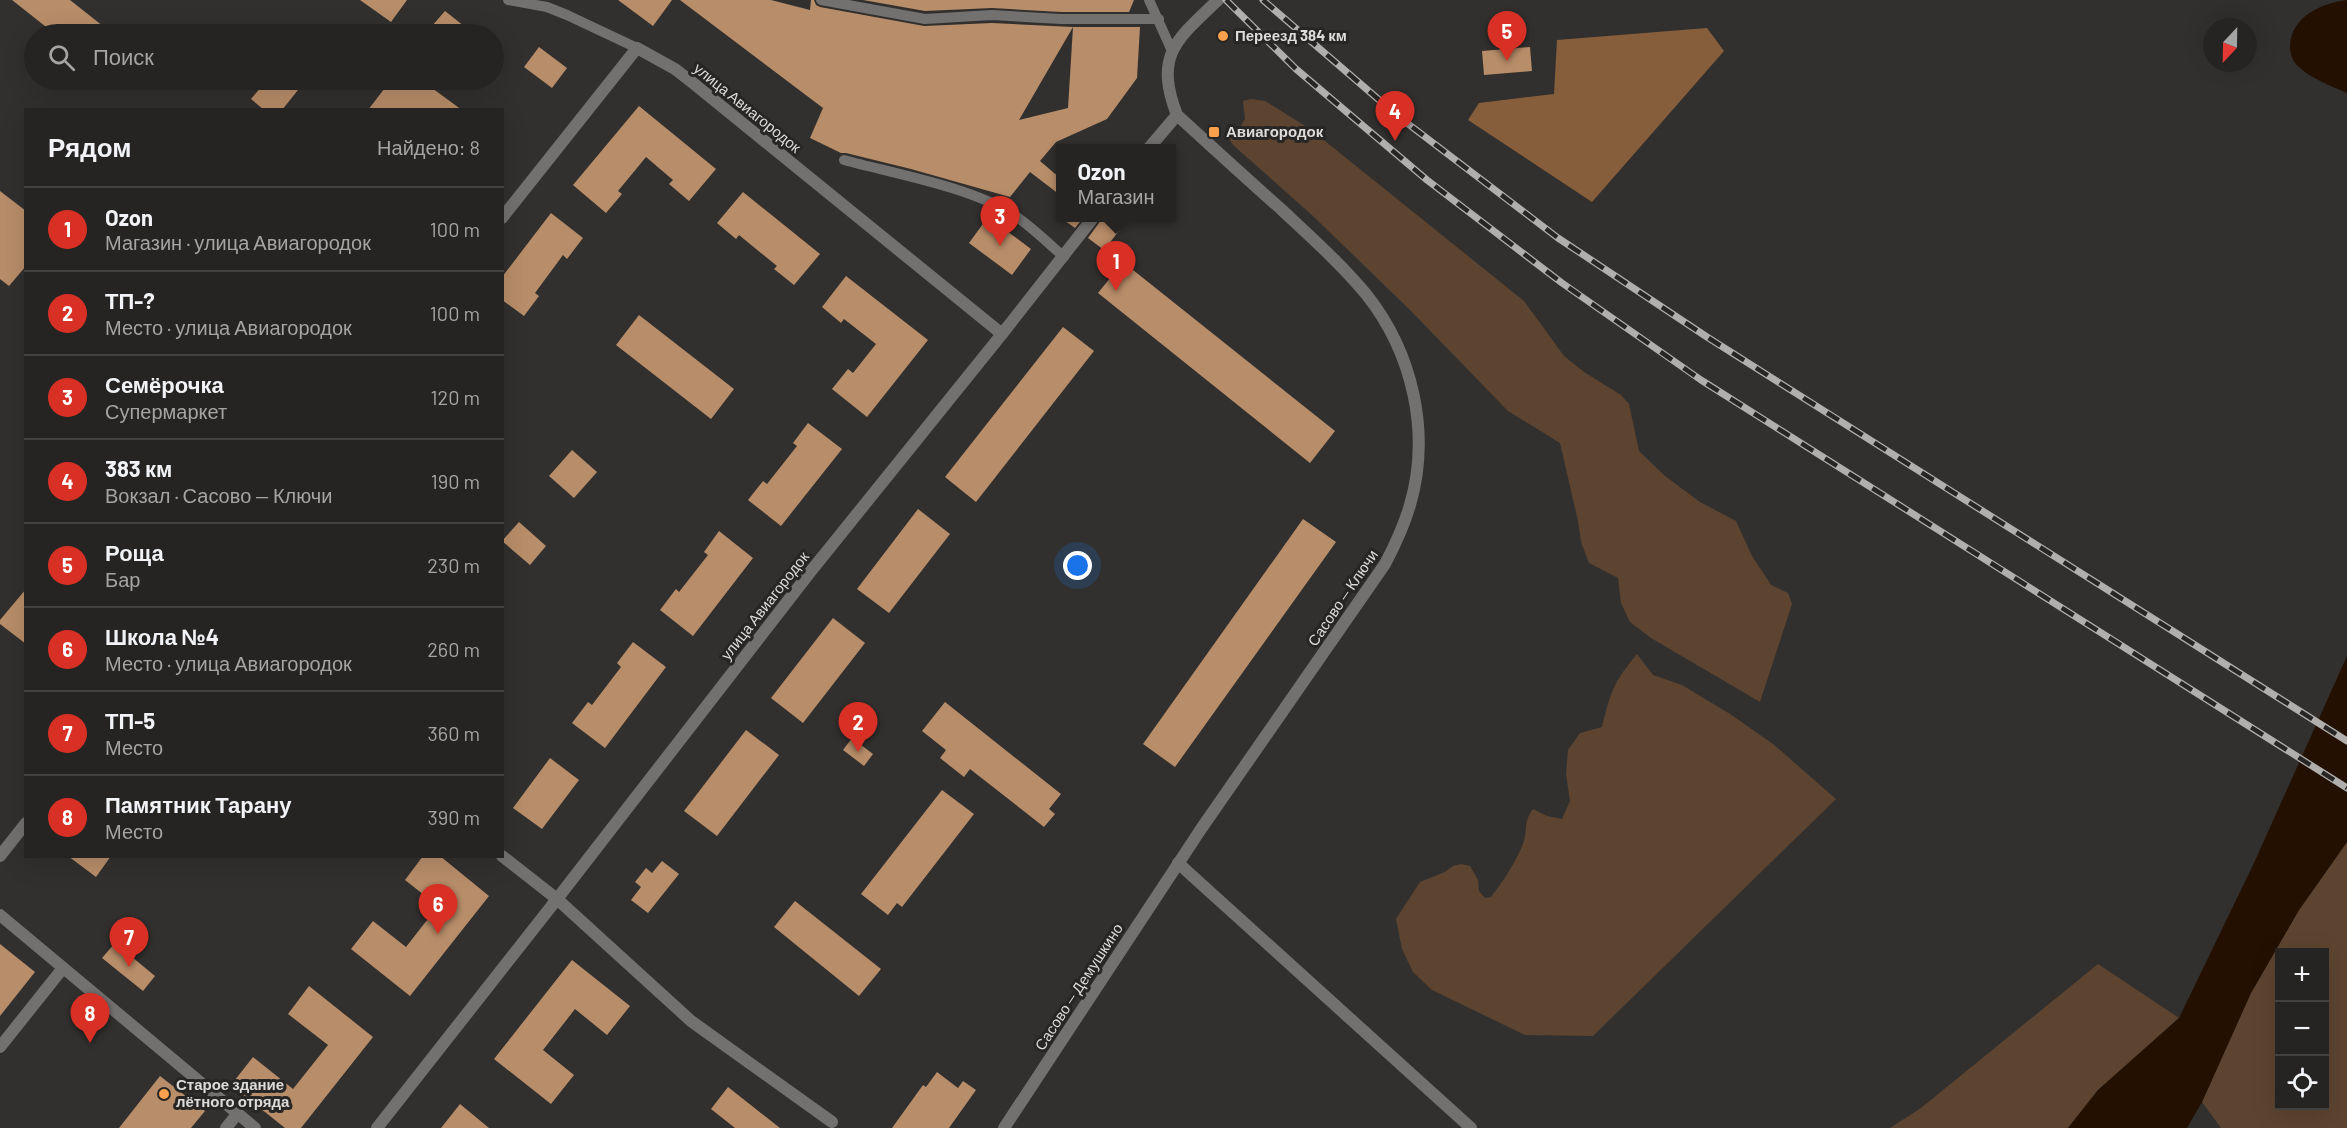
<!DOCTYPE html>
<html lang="ru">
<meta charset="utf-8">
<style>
body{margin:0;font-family:Barlow,sans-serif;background:#32302f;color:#f1f3f6}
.controls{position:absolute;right:18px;bottom:18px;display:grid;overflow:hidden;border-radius:0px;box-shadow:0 6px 24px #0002}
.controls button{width:54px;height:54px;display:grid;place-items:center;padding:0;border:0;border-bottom:2px solid #424140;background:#262422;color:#f1f3f6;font:30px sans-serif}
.compass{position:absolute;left:2203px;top:18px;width:54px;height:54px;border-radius:50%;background:#262422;box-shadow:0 6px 24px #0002;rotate:202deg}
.you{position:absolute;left:1078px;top:566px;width:21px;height:21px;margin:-15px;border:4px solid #fff;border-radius:50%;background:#1a73e8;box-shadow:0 0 0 9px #1a73e833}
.badge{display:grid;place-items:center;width:39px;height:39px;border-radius:50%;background:#d93025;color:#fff;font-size:20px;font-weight:700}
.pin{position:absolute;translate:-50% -50px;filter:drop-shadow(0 2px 3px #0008)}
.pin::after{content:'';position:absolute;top:32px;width:21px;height:18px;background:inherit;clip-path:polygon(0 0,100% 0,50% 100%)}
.popup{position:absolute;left:1056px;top:144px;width:120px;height:78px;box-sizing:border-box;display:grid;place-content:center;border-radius:0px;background:#262422;filter:drop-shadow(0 2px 4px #0005);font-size:20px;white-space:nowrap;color:#a4a4a5}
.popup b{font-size:22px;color:#f1f3f6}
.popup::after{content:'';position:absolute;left:50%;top:100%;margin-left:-12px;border:12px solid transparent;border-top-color:#262422}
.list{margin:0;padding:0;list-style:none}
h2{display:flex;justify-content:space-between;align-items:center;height:78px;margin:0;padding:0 24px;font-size:26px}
h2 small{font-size:20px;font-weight:400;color:#a4a4a5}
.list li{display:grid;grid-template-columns:39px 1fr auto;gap:18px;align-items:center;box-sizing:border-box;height:84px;padding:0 24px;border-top:2px solid #424140}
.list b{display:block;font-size:22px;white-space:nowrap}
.list p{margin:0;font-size:20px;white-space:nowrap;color:#a4a4a5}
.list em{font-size:20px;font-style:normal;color:#a4a4a5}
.icon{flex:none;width:33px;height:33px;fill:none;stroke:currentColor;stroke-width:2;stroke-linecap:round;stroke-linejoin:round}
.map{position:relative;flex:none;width:2347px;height:1128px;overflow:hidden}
.search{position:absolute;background:#262422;box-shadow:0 6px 24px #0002;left:24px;top:24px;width:480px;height:66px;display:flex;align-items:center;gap:15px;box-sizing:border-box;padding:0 21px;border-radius:33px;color:#a4a4a5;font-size:22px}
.panel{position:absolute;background:#262422;box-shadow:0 6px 24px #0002;left:24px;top:108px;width:480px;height:750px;border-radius:0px}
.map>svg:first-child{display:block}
</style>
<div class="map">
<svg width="2347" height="1128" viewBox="0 0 2347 1128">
<rect width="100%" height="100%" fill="#32302e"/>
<g fill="#5c4430" fill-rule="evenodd">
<polygon points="1251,99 1265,101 1310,129 1524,301 1564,356 1584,372 1621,395 1629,404 1639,451 1665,476 1700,502 1736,521 1752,556 1771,585 1788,593 1792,604 1760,702 1651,638 1630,622 1621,603 1618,578 1589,563 1581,542 1578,521 1560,443 1508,411 1409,309 1313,216 1233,145 1227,135 1228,132 1241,126 1245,119 1243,101"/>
<path d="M1637 654 1653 675 1682 685 1730 714 1773 744 1836 799 1593 1036 1525 1035 1432 990 1413 972 1402 949 1396 919 1420 882 1445 872 1453 866 1461 864 1470 866 1478 880 1479 891 1485 898 1491 897C1503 881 1515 864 1523 844 1528 830 1523 822 1533 809L1547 816 1562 819 1570 801 1566 774 1568 750 1580 733 1602 727C1611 691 1613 683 1637 654Z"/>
<path d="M2347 842V1128H2221L2202 1102 2251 993 2299 910ZM2280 952H2324V1106H2280Z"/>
<polygon points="2098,964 2179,1018 2098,1090 2068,1128 1890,1128 1921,1108"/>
</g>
<polygon fill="#865e3b" points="1707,28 1724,51 1592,202 1468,120 1479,103 1554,94 1557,40"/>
<g fill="#231001">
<path d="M2347 0V93C2333 87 2308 77 2298 66 2292 61 2290 53 2290 45 2292 16 2322 3 2347 0Z"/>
<polygon points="2347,656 2347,842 2299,910 2251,993 2202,1102 2187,1128 2068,1128 2098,1090 2179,1018 2254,863"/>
</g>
<g fill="#b88d69">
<polygon points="12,0 70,0 113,34 55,34"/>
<polygon points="360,0 407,0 391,22"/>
<polygon points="618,0 672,0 653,26"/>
<polygon points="680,0 771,0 810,10 811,0 814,0 816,5 820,7 924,26 992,23 1073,27 1019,120 1068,108 1073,27 1140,27 1137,78 1107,119 1056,142 1040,161 1060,178 1060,195 1030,172 1010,197 911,169 846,153 841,153 810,138 823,108"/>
<polygon points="863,0 1134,0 1129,12 1061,12 992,8 925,11"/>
<polygon points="445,11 474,34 425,34"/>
<polygon points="539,47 567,68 552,88 524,67"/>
<polygon points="1530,47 1532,71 1484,75 1482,51"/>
<polygon points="267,80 306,80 282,110 264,110 251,99"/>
<polygon points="391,80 421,80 462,110 368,110"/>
<polygon points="639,106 716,169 689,201 669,184 673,180 646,157 618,191 622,194 606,213 573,185"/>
<polygon points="0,191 26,211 26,266 9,286 0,279"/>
<polygon points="743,192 820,254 794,285 774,269 777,266 739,235 736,239 717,223"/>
<polygon points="551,213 583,238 567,259 563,255 535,293 539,296 524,316 502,300 502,277"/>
<polygon points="988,217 1031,249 1012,275 969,243"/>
<polygon points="1061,218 1083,218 1075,228"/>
<polygon points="1101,218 1129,218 1104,250 1088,238 1099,223"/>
<polygon points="1123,262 1335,431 1310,463 1098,293"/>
<polygon points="846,276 928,340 867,417 832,389 848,369 853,373 876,344 844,319 841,323 822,307"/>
<polygon points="639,315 734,389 711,419 616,345"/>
<polygon points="1063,327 1094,351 976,502 945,477"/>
<polygon points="808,423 842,449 781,526 748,500 763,481 767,484 797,446 793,443"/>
<polygon points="572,450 597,472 574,498 549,476"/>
<polygon points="918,509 950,534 889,613 857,589"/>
<polygon points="1303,519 1336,542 1175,767 1143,744"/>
<polygon points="519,522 546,546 530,565 502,541"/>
<polygon points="719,531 753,558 693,636 660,610 676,589 679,592 708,555 704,552"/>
<polygon points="26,589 26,644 0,624 0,620"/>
<polygon points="833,618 865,643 803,723 771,698"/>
<polygon points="633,642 666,667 605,748 572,723 588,702 592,705 621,667 617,663"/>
<polygon points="945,702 1061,794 1049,809 1055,814 1044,827 970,769 964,777 940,758 946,750 922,731"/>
<polygon points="746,730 779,755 717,836 684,811"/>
<polygon points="852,738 873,754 864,766 843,750"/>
<polygon points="550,758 579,780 542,829 513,808"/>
<polygon points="942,790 974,814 902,907 897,903 888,915 861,894"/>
<polygon points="68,856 111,856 96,877"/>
<polygon points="423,856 440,856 489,896 410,996 351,949 373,921 406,947 438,906 405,880"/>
<polygon points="662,861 679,874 648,913 631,900 641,887 635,882 646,868 652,873"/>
<polygon points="795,901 881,969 859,996 774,927"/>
<polygon points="115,943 155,976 143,991 102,958"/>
<polygon points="0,944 35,972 0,1016"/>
<polygon points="572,960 630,1006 607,1035 575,1009 543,1050 574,1075 551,1104 494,1059"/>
<polygon points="309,986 373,1037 301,1128 285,1128 231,1085 253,1057 293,1089 328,1045 288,1014"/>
<polygon points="937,1072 958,1088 963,1081 976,1090 949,1128 892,1128 923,1085 926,1087"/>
<polygon points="160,1076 205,1111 191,1128 119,1128"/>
<polygon points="728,1087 780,1128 735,1128 711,1109"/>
<polygon points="460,1104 489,1128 441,1128"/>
</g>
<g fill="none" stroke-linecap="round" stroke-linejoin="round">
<g stroke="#727170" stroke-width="10">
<polyline points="508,0 547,7 567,15 637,48"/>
<polyline points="821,0 925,19 992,15 1061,19 1159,19"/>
<polyline points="1149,0 1172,51"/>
<path d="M844 160C895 174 971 187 1014 215 1032 227 1048 243 1064 257"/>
</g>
<polyline stroke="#727170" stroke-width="12" points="557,899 811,571 1002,334"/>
<g stroke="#727170" stroke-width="12">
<polyline points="0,856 26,823"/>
<polyline points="502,856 557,899 691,1021 832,1122"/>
<polyline points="0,915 255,1128"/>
<polyline points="0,1047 63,968"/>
<polyline points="226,1128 238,1113"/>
<polyline points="377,1128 557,899"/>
</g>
<g stroke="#727170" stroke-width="12">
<polyline points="1149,148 1177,115"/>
<polyline points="502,218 637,48 675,69 693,83 1002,334 1093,218"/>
<polyline points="1178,863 1471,1128"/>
<path d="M1004 1128 1201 829 1385 564C1395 545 1404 526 1410 505 1431 433 1413 353 1366 294 1341 264 1311 237 1282 210 1247 179 1212 147 1177 115 1154 55 1176 40 1218 0"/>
</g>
<g stroke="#b1afae" stroke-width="7">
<g id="rail">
<polyline points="1226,0 1296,69 1427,180 1562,283 1701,380 2347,788"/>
<polyline points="1263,0 1399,117 1558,238 1707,337 2347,741"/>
</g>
</g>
<use href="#rail" stroke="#282624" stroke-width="4.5" stroke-dasharray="14" stroke-linecap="butt"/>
</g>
<g fill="#f8a04b" stroke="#282624" stroke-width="2">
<circle cx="1223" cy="36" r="6"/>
<rect x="1208" y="126" width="12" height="12" rx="3"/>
<circle cx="164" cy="1094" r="6"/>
</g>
<g text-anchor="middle" stroke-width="6" stroke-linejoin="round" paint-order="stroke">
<g font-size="15" font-weight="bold" fill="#dedcdb" stroke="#282624" text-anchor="start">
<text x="1235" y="41">Переезд 384 км</text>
<text x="1226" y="137">Авиагородок</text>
<text x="176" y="1090">Старое здание<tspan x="176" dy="17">лётного отряда</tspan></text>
</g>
<g font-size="15" fill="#dedcdb" stroke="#282624">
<text transform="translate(747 108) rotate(39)" y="5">улица Авиагородок</text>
<text transform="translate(1343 598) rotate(-56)" y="5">Сасово — Ключи</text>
<text transform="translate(765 606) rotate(-52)" y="5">улица Авиагородок</text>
<text transform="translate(1079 987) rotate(-57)" y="5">Сасово — Демушкино</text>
</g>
</g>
</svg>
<div class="controls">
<button>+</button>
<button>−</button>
<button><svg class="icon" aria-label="locate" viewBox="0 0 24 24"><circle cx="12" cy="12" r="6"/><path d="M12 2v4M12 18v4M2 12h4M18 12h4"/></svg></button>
</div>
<svg class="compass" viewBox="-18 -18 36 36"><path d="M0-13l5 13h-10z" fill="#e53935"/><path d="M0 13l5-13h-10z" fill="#a4a4a5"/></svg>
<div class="you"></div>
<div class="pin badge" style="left:1116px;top:291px">1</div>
<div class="popup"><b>Ozon</b>Магазин</div>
<div class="pin badge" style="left:858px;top:752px">2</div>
<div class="pin badge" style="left:1000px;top:246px">3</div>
<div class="pin badge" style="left:1395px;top:141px">4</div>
<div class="pin badge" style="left:1507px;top:61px">5</div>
<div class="pin badge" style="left:438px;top:934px">6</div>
<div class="pin badge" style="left:129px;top:967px">7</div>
<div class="pin badge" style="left:90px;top:1043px">8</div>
<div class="search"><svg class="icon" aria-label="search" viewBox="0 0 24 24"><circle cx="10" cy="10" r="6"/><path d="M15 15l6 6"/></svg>Поиск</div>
<section class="panel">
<h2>Рядом<small>Найдено: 8</small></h2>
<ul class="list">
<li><span class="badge">1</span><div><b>Ozon</b><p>Магазин · улица Авиагородок</p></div><em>100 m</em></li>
<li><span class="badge">2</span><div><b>ТП-?</b><p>Место · улица Авиагородок</p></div><em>100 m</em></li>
<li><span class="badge">3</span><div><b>Семёрочка</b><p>Супермаркет</p></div><em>120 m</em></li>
<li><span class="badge">4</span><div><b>383 км</b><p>Вокзал · Сасово — Ключи</p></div><em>190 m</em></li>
<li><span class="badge">5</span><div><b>Роща</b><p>Бар</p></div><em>230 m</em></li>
<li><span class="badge">6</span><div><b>Школа №4</b><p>Место · улица Авиагородок</p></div><em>260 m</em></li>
<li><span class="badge">7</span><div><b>ТП-5</b><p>Место</p></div><em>360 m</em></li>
<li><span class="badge">8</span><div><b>Памятник Тарану</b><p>Место</p></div><em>390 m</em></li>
</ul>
</section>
</div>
